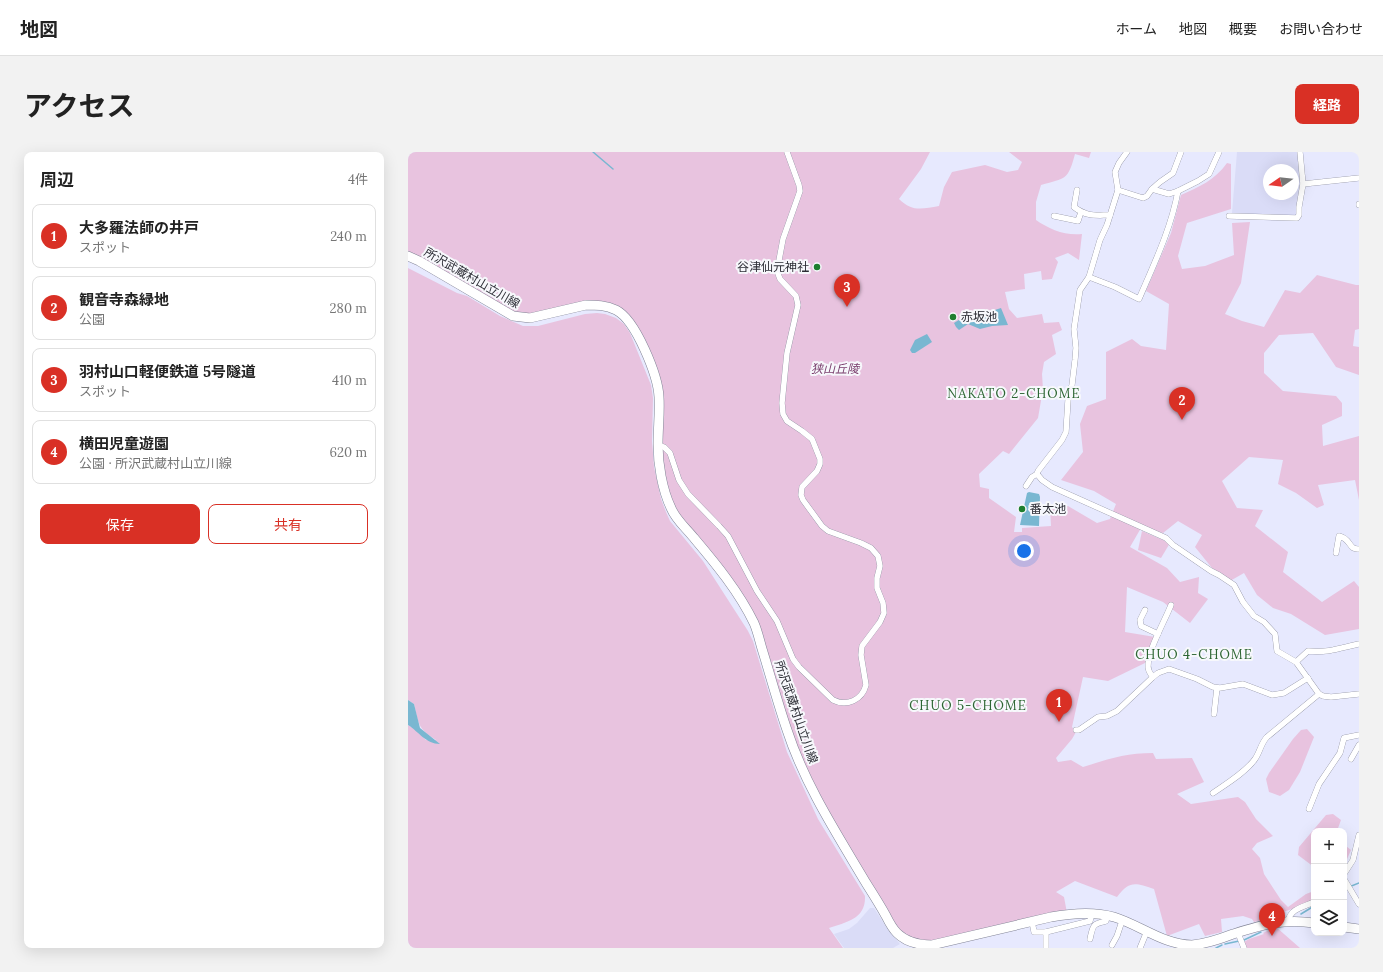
<!DOCTYPE html>
<html lang="ja">
<meta charset="utf-8">
<style>
body{margin:0;font-family:Lora,"Noto Sans JP",serif;background:#f2f2f2;color:#222}
.controls{position:absolute;right:12px;bottom:12px;display:grid;overflow:hidden;border-radius:8px;box-shadow:0 4px 16px #0002}
.controls button{width:36px;height:36px;display:grid;place-items:center;padding:0;border:0;border-bottom:1px solid #e0e0e0;background:#fff;color:#222;font:20px sans-serif}
.compass{position:absolute;left:855px;top:12px;width:36px;height:36px;border-radius:50%;background:#fff;box-shadow:0 4px 16px #0002;rotate:256deg}
.you{position:absolute;left:616px;top:399px;width:14px;height:14px;margin:-10px;border:3px solid #fff;border-radius:50%;background:#1a73e8;box-shadow:0 0 0 6px #1a73e833}
.badge{display:grid;place-items:center;width:26px;height:26px;border-radius:50%;background:#d93025;color:#fff;font-size:13px;font-weight:700}
.pin{position:absolute;translate:-50% -33px;filter:drop-shadow(0 1px 2px #0008)}
.pin::after{content:'';position:absolute;top:21px;width:14px;height:12px;background:inherit;clip-path:polygon(0 0,100% 0,50% 100%)}
.list{margin:0;padding:0;list-style:none}
h2{display:flex;justify-content:space-between;align-items:center;height:52px;margin:0;padding:0 16px;font-size:17px}
h2 small{font-size:13px;font-weight:400;color:#767676}
.list li{display:grid;grid-template-columns:26px 1fr auto;gap:12px;align-items:center;box-sizing:border-box;height:64px;margin:0 8px 8px;padding:0 8px;border:1px solid #e0e0e0;border-radius:8px}
.list b{display:block;font-size:15px;white-space:nowrap}
.list p{margin:0;font-size:13px;white-space:nowrap;color:#767676}
.list em{font-size:13px;font-style:normal;color:#767676}
.actions{display:flex;gap:8px;padding:12px 16px}
.actions a{flex:1;padding:9px 0;border:1px solid #d93025;border-radius:8px;text-align:center;font-size:14px;color:#d93025}
.actions .main{background:#d93025;color:#fff}
.icon{flex:none;width:22px;height:22px;fill:none;stroke:currentColor;stroke-width:2;stroke-linecap:round;stroke-linejoin:round}
.map{position:relative;flex:none;width:951px;height:796px;overflow:hidden;border-radius:8px}
header{display:flex;align-items:center;gap:24px;box-sizing:border-box;height:56px;padding:0 20px;background:#fff;border-bottom:1px solid #e0e0e0}
header strong{font-size:19px}
nav{display:flex;gap:22px;margin-inline-start:auto;font-size:14px}
.intro{display:flex;align-items:center;justify-content:space-between;box-sizing:border-box;height:96px;padding:0 24px}
h1{margin:0;font-size:28px}
.button{padding:10px 18px;border-radius:8px;background:#d93025;color:#fff;font-size:14px;font-weight:700}
main{display:flex;gap:24px;padding:0 24px}
aside{flex:1;background:#fff;border-radius:8px;box-shadow:0 4px 16px #0002}
.map>svg:first-child{display:block}
</style>
<header>
<strong>地図</strong>
<nav><a>ホーム</a><a>地図</a><a>概要</a><a>お問い合わせ</a></nav>
</header>
<div class="intro"><h1>アクセス</h1><a class="button">経路</a></div>
<main>
<aside>
<h2>周辺<small>4件</small></h2>
<ul class="list">
<li><span class="badge">1</span><div><b>大多羅法師の井戸</b><p>スポット</p></div><em>240 m</em></li>
<li><span class="badge">2</span><div><b>観音寺森緑地</b><p>公園</p></div><em>280 m</em></li>
<li><span class="badge">3</span><div><b>羽村山口軽便鉄道 5号隧道</b><p>スポット</p></div><em>410 m</em></li>
<li><span class="badge">4</span><div><b>横田児童遊園</b><p>公園 · 所沢武蔵村山立川線</p></div><em>620 m</em></li>
</ul>
<div class="actions"><a class="main">保存</a><a>共有</a></div>
</aside>
<div class="map">
<svg width="951" height="796" viewBox="0 0 951 796">
<rect width="100%" height="100%" fill="#e7e9fe"/>
<g fill="#dadcf7" fill-rule="evenodd">
<path d="M829 0H890L894 33 889 65 824 61ZM861 18H885V42H861Z"/>
<polygon points="462,756 466,756 480,778 492,792 485,796 436,796 426,782 441,777 449,771"/>
</g>
<g fill="#e8c3df">
<path d="M0 0H522L513 17 491 47C504 60 514 57 531 54L536 35 544 20 577 13 599 20 610 18 614 10 601 0H683L681 6 667 2C660 28 658 26 633 33L628 50V68C641 77 657 84 674 82L671 108 660 101 647 106 650 110 644 127 634 128 633 119 616 122 617 137 597 140 601 157 609 166 634 162 636 171 651 170 654 178 644 183 648 202 636 210 634 222 635 237 630 266 601 302 595 299 571 322 572 335 581 337V346L608 365 606 380H614V376L643 374 642 355 660 354 689 371 702 367 708 352 686 339 653 328 675 300 672 272 679 254 698 247V200L724 187 733 194 758 198 761 152 738 139 763 81 773 43C791 35 807 28 819 11L823 12V57L779 71 770 104 774 117 797 114 826 103 824 71 842 70 833 131 817 162 834 169 856 175 877 138 892 141 909 123 948 133H951V177L947 178 945 194 951 195V223L928 215 905 181 871 183 856 201V221L875 239 928 244 934 251V264L914 273 915 294 951 284V348L947 328 910 333 916 353 909 356 888 341 870 332 875 308 841 305 814 329 829 356 855 358 847 374 880 400 875 420 914 450 946 429 951 435V477L917 483 883 462 865 456 849 443 836 421 822 429 804 416 787 395 794 383 770 369 755 381 733 376 722 395 759 416 772 430 791 425 790 441 800 447 782 471 755 450 719 435 717 480 747 485 737 511 700 529 675 525 664 575 668 580 664 587 648 606 650 610 663 608 675 615C700 607 718 601 745 601L748 607 784 606 796 630 769 642 783 652 830 645 837 650 848 667 865 684 849 691 844 697 852 706 856 722 873 748 880 755 898 742 906 739V747C895 754 883 758 870 761L869 759 866 761 867 763 859 767 846 770 844 767 835 764 813 767 814 780 797 784 791 772 759 784 746 737C727 731 722 728 709 745L667 729 648 740 656 745 659 761 524 793 495 785 396 621 346 472 328 441 268 365 252 317 251 245 224 172 196 154 114 166 0 104Z"/>
<path d="M0 116 49 141 59 144 92 164 115 174H130L177 162 189 161 197 162 208 166 216 172 222 181 243 233 245 246 244 289 246 315 253 347 258 360 262 369 295 409 340 479 345 489 379 600 410 667 457 744C458 767 438 770 421 776L435 796H0V573L8 578 18 588H28C9 576 11 572 6 552L0 548Z"/>
<polygon points="734,379 762,391 753,406 730,398"/>
<polygon points="899,577 906,585 892,620 881,638 872,644 861,640 858,627 861,621 885,587 893,578"/>
<polygon points="925,662 933,668 929,679 906,679 906,715 890,703 891,695 918,663"/>
<polygon points="938,694 943,698 936,714 936,696"/>
<polygon points="868,775 892,796 838,796 836,790 841,787 856,782 855,781"/>
</g>
<g fill="#79b7d1">
<polygon points="593,156 600,173 584,174 572,177 560,172 551,178 548,175 546,171 554,166 568,164"/>
<polygon points="519,182 524,190 507,201 504,201 502,198 507,188"/>
<polygon points="621,340 631,342 632,345 631,374 612,373 619,341"/>
<path d="M0 548 6 552 12 576 32 592C18 592 11 580 0 573Z"/>
</g>
<g fill="none" stroke-linecap="round" stroke-linejoin="round">
<g stroke="#79b7d1" stroke-width="1.5">
<polyline points="185,0 205,17"/>
<polyline points="936,737 951,731"/>
<polyline points="893,762 906,754"/>
<polyline points="836,788 853,780"/>
<polyline points="817,792 831,789"/>
<polyline points="808,796 814,793"/>
</g>
<g stroke="#818395" stroke-width="6">
<g id="minor">
<polyline points="895,32 951,26"/>
<polyline points="744,37 761,42 770,39 790,29 801,22 811,0"/>
<path d="M669 38 666 55C679 65 687 63 702 63"/>
<polyline points="710,38 735,46 739,44 744,37 752,30 765,21 773,0"/>
<polyline points="951,53 951,52"/>
<polyline points="646,64 670,69 673,60"/>
<polyline points="821,64 889,66 891,63 891,55 895,32 892,0"/>
<path d="M681 125 707 135 731 147C746 112 763 77 770 39"/>
<path d="M250 293 256 295 262 301 271 328 280 342 311 374 320 384 349 439 369 469 385 507 391 515 425 548C439 555 454 548 458 533L453 503 454 494 472 470 476 461 475 451 469 436V426L472 414 470 404 463 396 453 391 420 379 414 374 395 348 393 343 394 335 409 319 412 312V307L404 287 394 279 379 269 375 262 374 251 379 201 390 153 388 144 372 127 369 119 375 87 392 39 391 33 379 0"/>
<polyline points="629,322 634,328 644,335 758,386 765,393 803,419 811,423 826,433 835,450 846,464 856,470 867,482 869,499 888,510 911,542 915,544 923,545 951,542"/>
<polyline points="618,334 624,325 629,322 630,319 654,288 658,280 660,248 664,233 667,208 668,196 666,177 672,138 681,125 692,88 699,73 710,38 707,20 711,11 719,0"/>
<path d="M928 401 931 384C944 387 940 398 951 397"/>
<polyline points="737,458 732,468 733,474 750,482"/>
<path d="M888 510 900 499C921 501 932 496 951 492"/>
<path d="M745 525C743 523 742 521 741 519 735 506 758 467 763 453"/>
<polyline points="806,562 809,536"/>
<polyline points="668,578 671,578 690,565 699,564 709,559 745,525 750,521 761,517 789,527 805,535 812,536 835,532 864,543 876,541 900,526"/>
<polyline points="943,607 951,593"/>
<path d="M805 641C818 632 838 620 847 607 852 600 853 591 859 585L911 542"/>
<polyline points="901,657 911,632 932,601 936,586 951,583"/>
<polyline points="936,722 945,708 951,683"/>
<polyline points="936,727 951,752"/>
<polyline points="624,769 626,780 638,780"/>
<path d="M880 769C883 756 896 755 906 750"/>
<polyline points="830,781 836,796"/>
<path d="M682 787C685 774 684 772 698 769L699 764"/>
<polyline points="704,793 709,784 714,769"/>
<polyline points="638,796 638,780 682,769 684,761"/>
<polyline points="732,796 739,779"/>
</g>
</g>
<g stroke="#818395" stroke-width="10">
<g id="primary">
<path d="M0 104 11 109 105 164 122 166 178 153C188 153 198 153 208 158 228 168 250 224 251 245 252 261 250 276 250 292 250 312 254 337 263 356 268 368 278 376 286 386 308 412 331 440 346 471 350 480 352 491 355 500 363 526 370 552 379 578 397 633 429 682 458 731 465 742 472 753 478 764 481 770 484 776 489 781 498 790 511 793 524 793L643 765C664 761 685 759 706 765 732 773 756 793 784 793 798 792 812 787 825 782 854 773 876 766 906 771"/>
<polyline points="936,775 951,777"/>
</g>
</g>
<use href="#minor" stroke="#fff" stroke-width="5.5"/>
<use href="#primary" stroke="#fff" stroke-width="9"/>
</g>
<g fill="#1e7e2f" stroke="#f7f8fc" stroke-width="1.5">
<circle cx="409" cy="115" r="4"/>
<circle cx="545" cy="165" r="4"/>
<circle cx="614" cy="357" r="4"/>
</g>
<g text-anchor="middle" stroke-width="4" stroke-linejoin="round" paint-order="stroke">
<g font-size="12" fill="#2b2c34" stroke="#f7f8fc" text-anchor="start">
<text x="401" y="119" text-anchor="end">谷津仙元神社</text>
<text x="553" y="169">赤坂池</text>
<text x="622" y="361">番太池</text>
</g>
<g font-size="12" fill="#2b2c34" stroke="#f7f8fc">
<text transform="translate(64 126) rotate(30)" y="4">所沢武蔵村山立川線</text>
<text transform="translate(388 560) rotate(71)" y="4">所沢武蔵村山立川線</text>
</g>
<g font-size="12" font-style="italic" fill="#793d6c" stroke="#f7f8fc">
<text x="427" y="221">狭山丘陵</text>
</g>
<g font-size="13" letter-spacing="1" fill="#2c6532" stroke="#f7f8fc">
<text x="606" y="246">NAKATO 2-CHOME</text>
<text x="786" y="507">CHUO 4-CHOME</text>
<text x="560" y="558">CHUO 5-CHOME</text>
</g>
</g>
</svg>
<div class="controls">
<button>+</button>
<button>−</button>
<button><svg class="icon" aria-label="layers" viewBox="0 0 24 24"><path d="M12 4l9 5-9 5-9-5zM3 14l9 5 9-5"/></svg></button>
</div>
<svg class="compass" viewBox="-18 -18 36 36"><path d="M0-13l5 13h-10z" fill="#e53935"/><path d="M0 13l5-13h-10z" fill="#767676"/></svg>
<div class="you"></div>
<div class="pin badge" style="left:651px;top:570px">1</div>
<div class="pin badge" style="left:774px;top:268px">2</div>
<div class="pin badge" style="left:439px;top:155px">3</div>
<div class="pin badge" style="left:864px;top:784px">4</div>
</div>
</main>
